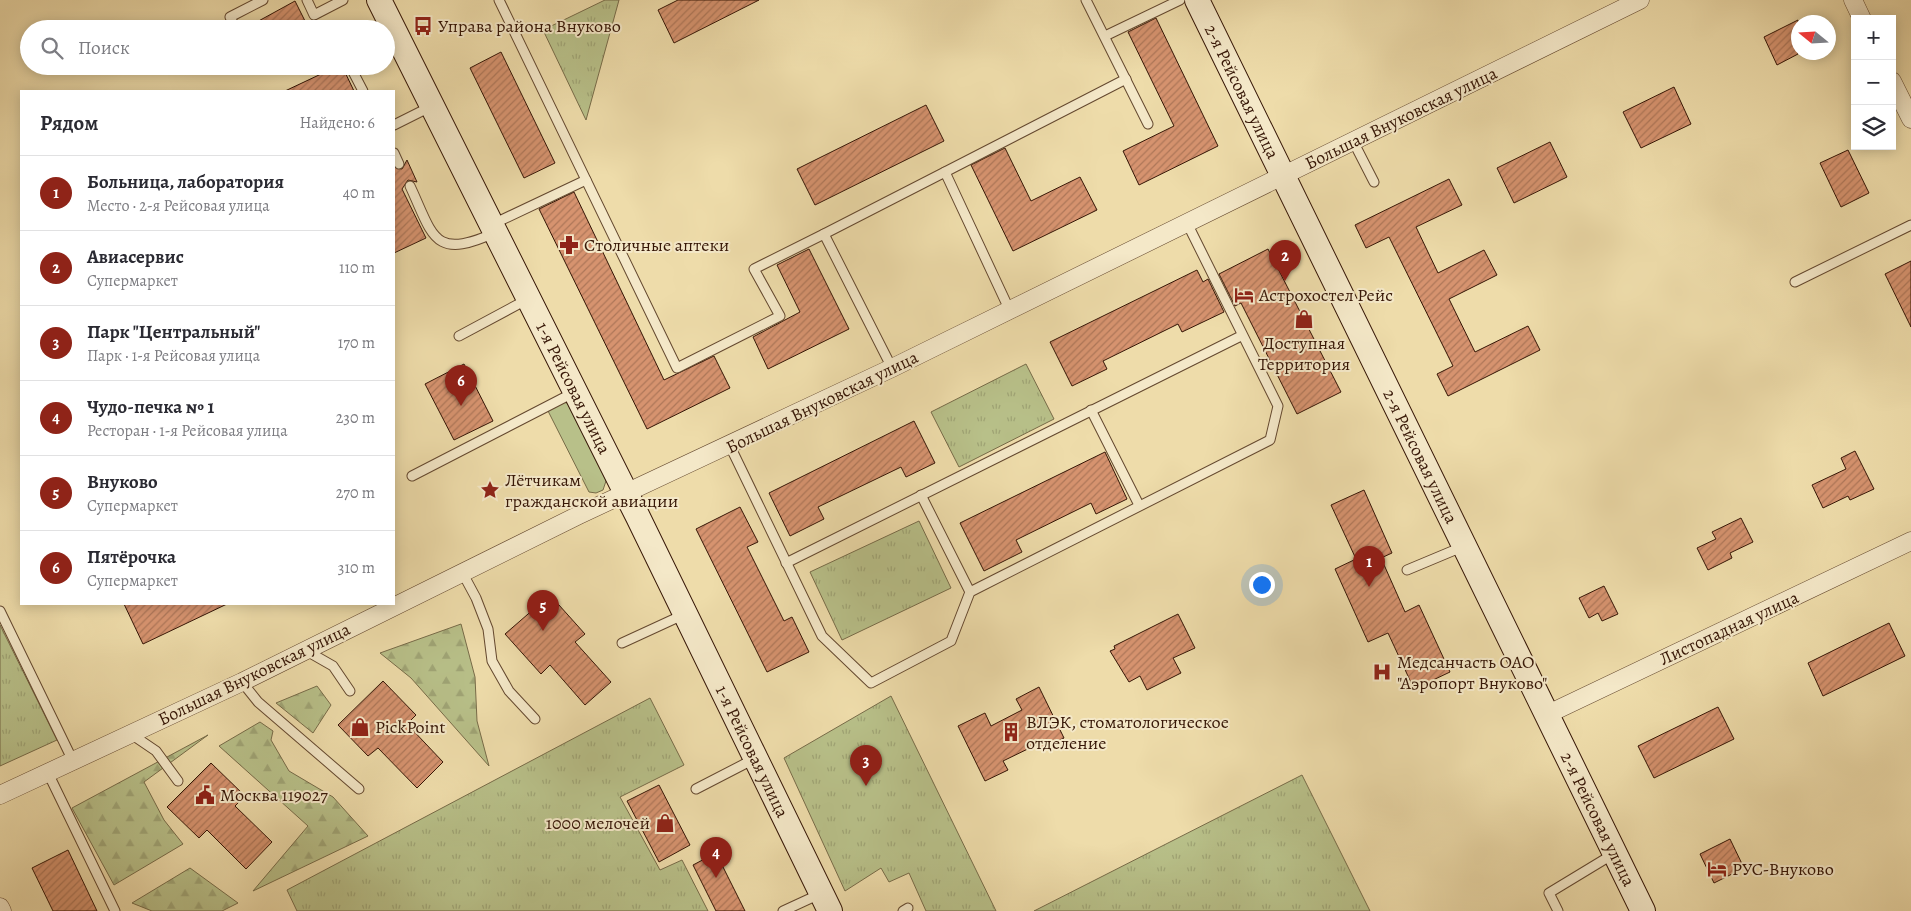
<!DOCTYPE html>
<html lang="ru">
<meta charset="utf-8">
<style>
body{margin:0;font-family:Alegreya,serif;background:#f2f2f3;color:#2b2b33}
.controls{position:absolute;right:15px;top:15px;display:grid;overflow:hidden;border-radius:0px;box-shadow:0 2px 12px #0003}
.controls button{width:45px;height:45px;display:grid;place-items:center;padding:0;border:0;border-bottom:1px solid #e1e1e2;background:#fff;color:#2b2b33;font:25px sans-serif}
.compass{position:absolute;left:1791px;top:15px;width:45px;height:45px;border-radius:50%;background:#fff;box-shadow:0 2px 12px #0003;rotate:288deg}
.you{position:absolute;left:1261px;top:584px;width:18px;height:18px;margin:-12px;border:4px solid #fff;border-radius:50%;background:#1a73e8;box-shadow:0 0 0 8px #1a73e833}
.badge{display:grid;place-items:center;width:32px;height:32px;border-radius:50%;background:#8f2418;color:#fff;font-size:16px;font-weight:700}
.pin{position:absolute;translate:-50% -41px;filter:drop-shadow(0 1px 2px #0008)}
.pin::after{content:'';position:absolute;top:26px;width:18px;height:15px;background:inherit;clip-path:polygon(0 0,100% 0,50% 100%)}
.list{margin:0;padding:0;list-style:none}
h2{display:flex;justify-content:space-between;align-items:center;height:65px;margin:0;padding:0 20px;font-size:21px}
h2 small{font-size:16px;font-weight:400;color:#7c7c81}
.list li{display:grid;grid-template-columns:32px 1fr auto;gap:15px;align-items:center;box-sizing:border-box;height:75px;padding:0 20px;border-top:1px solid #e1e1e2}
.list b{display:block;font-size:19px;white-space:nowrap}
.list p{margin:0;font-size:16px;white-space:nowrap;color:#7c7c81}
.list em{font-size:16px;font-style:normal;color:#7c7c81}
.icon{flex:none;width:28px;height:28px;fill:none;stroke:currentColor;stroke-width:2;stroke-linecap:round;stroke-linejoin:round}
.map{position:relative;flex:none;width:1911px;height:911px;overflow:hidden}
.search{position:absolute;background:#fff;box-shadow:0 2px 12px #0003;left:20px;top:20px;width:375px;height:55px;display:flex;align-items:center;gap:12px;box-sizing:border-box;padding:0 18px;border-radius:28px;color:#7c7c81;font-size:19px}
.panel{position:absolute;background:#fff;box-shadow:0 2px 12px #0003;left:20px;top:90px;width:375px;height:515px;border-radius:0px}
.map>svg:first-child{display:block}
</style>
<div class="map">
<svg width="1911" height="911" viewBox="0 0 1911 911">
<defs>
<pattern id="forest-firs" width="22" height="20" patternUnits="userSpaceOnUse" patternTransform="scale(1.25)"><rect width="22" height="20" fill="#b8c089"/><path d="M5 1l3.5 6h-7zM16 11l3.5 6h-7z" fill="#9fa475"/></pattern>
<pattern id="park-tufts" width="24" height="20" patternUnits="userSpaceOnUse" patternTransform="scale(1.25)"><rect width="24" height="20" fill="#b8c089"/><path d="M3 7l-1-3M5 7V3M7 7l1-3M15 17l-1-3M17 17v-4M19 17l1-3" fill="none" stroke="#9fa475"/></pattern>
<pattern id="building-hatch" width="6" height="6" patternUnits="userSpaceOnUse" patternTransform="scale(1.25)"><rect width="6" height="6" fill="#d6936f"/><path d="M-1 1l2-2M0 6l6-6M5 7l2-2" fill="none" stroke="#ae7759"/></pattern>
</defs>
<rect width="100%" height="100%" fill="#eedcaa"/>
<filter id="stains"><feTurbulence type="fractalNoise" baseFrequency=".004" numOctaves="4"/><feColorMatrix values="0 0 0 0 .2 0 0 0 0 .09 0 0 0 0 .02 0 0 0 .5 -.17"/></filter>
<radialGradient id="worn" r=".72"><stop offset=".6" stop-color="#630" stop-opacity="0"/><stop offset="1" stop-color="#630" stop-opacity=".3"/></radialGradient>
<polygon fill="#b8c089" stroke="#776b48" points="554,401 568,403 607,478 603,490 596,493 589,492 546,407"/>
<g fill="url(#forest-firs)" stroke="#776b48">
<polygon points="461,624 475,677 477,721 489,766 411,678 380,653"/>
<polygon points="317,686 331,705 313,733 276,703"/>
<polygon points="260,722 273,731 271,740 289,771 333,797 368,836 253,891 308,826 219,746"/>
<polygon points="208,735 144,782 164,820 183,844 114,885 72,808"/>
<polygon points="190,868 238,903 222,911 152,911 132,903"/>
</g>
<g fill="url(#park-tufts)" stroke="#776b48">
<polygon points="605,0 619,0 586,120 543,30"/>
<polygon points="1026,364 1054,419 959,467 931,412"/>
<polygon points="919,521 951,588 842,640 810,572"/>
<polygon points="0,625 57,740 0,766"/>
<polygon points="891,696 996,911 926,911 909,873 889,882 881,868 845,891 784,758"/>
<polygon points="650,698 684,765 620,797 660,870 682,860 708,911 297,911 287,890"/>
<polygon points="1302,775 1370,911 1034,911"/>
</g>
<g fill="url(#building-hatch)" stroke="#361606">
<polygon points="678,0 759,0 674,43 658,10"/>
<polygon points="295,1 309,29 244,29"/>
<polygon points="1156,18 1218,146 1139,185 1123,151 1174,126 1128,32"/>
<polygon points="1798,20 1798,54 1777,65 1764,37"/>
<polygon points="501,52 555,163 524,178 470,68"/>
<polygon points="338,66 342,66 354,91 285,91"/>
<polygon points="1674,87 1691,124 1641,148 1623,112"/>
<polygon points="926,105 944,141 815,205 797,169"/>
<polygon points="1550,142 1567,177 1514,203 1497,168"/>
<polygon points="1005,148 1031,201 1080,177 1097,210 1013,251 971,165"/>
<polygon points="1848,150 1869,193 1841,207 1820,163"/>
<polygon points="407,160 417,182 408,180 402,189 426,238 394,253 394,167 402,169"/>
<polygon points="1449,179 1462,205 1416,227 1438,273 1484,250 1497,275 1449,299 1475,352 1528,326 1540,350 1448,396 1437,374 1453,366 1389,237 1366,248 1355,225"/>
<polygon points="574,192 664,380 714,356 730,388 647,429 539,209"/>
<polygon points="809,249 849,329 768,369 753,337 800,312 777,265"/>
<polygon points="1268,249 1341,392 1297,414 1241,303 1235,306 1219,274"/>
<polygon points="1911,261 1911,327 1885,274"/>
<polygon points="1197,270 1203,282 1208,279 1224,312 1182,332 1178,324 1103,361 1107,369 1072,386 1050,342"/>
<polygon points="464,364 493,421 454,440 425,384"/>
<polygon points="914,421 935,463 906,477 901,467 818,507 824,519 790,536 769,493"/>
<polygon points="1855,451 1874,489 1850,500 1848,496 1823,508 1812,485 1846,469 1841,458"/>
<polygon points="1105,452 1127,499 1096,514 1091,503 1016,540 1022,552 984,571 960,523"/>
<polygon points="1364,490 1392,553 1381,558 1405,612 1419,605 1450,672 1414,689 1388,633 1368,642 1335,569 1356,559 1331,505"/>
<polygon points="740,507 758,542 747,547 784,621 792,617 809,652 767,672 696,529"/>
<polygon points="1741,518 1753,542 1730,553 1732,558 1708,570 1697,548 1716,539 1712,532"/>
<polygon points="1604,586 1618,614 1602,621 1598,613 1589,618 1579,598"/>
<polygon points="550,595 585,634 575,642 611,682 585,705 550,665 541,674 505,634"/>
<polygon points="124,604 227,604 143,644"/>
<polygon points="1178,614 1195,648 1173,658 1181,673 1147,690 1140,676 1129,682 1110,651 1115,649 1114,646"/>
<polygon points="1889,623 1905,656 1823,696 1808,663"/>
<polygon points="383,681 416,715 407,724 443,762 417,788 378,748 368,756 338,725"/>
<polygon points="1039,687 1064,738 1041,750 1038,744 1003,761 1008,770 985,781 958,726 985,713 991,726 1022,710 1016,699"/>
<polygon points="1718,707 1734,739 1654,778 1638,746"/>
<polygon points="211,763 245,796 235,806 272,842 246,869 207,830 199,838 167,807"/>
<polygon points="659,785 690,845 659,862 627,801"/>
<polygon points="1730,839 1744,868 1714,883 1700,854"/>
<polygon points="68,850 97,911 53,911 32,868"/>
<polygon points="716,853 745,911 716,911 693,865"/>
</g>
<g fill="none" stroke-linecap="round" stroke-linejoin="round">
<g stroke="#64482f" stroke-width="11">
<g id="lane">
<polyline points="307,0 314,15 343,0"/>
<polyline points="499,0 677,368 780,316 754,269 824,234"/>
<polyline points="1086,0 1148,124"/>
<polyline points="236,29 230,17 263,0"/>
<polyline points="1105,36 1180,0"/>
<polyline points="350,66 363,91"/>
<polyline points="394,125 432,106"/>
<polyline points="1353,141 1374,182"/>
<polyline points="394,153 399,164"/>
<polyline points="945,172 1126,79"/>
<path d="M410 186C433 235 433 261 494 233"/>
<polyline points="493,224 586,180"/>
<polyline points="1795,282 1911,225"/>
<polyline points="459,336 528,299"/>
<polyline points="892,368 824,234 945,172 1010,311"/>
<polyline points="1091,410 1139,505"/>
<polyline points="730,446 822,636 871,683 951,641 970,592 1270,440 1278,406 1187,223"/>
<polyline points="412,476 573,393"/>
<polyline points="921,495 970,592"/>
<polyline points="786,563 1241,336"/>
<polyline points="1407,570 1462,547"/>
<polyline points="462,572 476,598 488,629 492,661 509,691 535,719"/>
<polyline points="0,611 73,761"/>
<polyline points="622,643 685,614"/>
<polyline points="305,650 333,666 350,691"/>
<polyline points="242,682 258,702 359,789"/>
<polyline points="131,734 156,751 178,781"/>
<polyline points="48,773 115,911"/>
<polyline points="696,789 756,758"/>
<polyline points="783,911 822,893"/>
<polyline points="903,911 908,908"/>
<polyline points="1558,911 1549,893 1615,853"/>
</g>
</g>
<g stroke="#64482f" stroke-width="19">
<g id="street">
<polyline points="1853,0 1862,19"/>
<polyline points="1892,81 1911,119"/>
<polyline points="1546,715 1911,541"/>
<polyline points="0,795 242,682 579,515 892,368 1640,0"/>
<polyline points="0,907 2,911"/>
</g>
</g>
<g stroke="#361606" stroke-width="26">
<g id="secondary">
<path id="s1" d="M379 0 638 517 830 911"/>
<path id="s2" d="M1197 0 1643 911"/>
</g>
</g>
<use href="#lane" stroke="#f4e8c8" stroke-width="9"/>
<use href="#street" stroke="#f4e8c8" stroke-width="18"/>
<use href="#secondary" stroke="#f4e8c8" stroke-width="24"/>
</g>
<defs>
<g id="bus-bare" transform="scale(1.5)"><path d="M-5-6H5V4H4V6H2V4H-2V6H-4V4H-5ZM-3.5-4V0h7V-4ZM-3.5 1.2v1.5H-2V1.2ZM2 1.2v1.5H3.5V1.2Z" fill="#8f2418" stroke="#f4e8c8" stroke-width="2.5" paint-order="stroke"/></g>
<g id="pharmacy-bare" transform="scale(1.5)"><path d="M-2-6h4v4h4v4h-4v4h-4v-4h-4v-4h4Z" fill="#8f2418" stroke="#f4e8c8" stroke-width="2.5" paint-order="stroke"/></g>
<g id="hotel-bare" transform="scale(1.5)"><path d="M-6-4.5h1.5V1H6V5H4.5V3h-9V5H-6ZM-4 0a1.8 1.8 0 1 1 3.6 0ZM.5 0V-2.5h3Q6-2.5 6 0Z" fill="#8f2418" stroke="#f4e8c8" stroke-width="2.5" paint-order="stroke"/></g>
<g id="shop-bare" transform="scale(1.5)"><path d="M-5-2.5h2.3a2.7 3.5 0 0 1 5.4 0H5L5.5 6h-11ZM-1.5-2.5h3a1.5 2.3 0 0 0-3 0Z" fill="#8f2418" stroke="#f4e8c8" stroke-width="2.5" paint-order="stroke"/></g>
<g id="sight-bare" transform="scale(1.5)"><path d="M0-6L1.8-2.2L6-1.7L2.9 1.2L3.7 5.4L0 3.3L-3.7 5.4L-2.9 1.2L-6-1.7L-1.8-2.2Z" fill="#8f2418" stroke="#f4e8c8" stroke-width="2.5" paint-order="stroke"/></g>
<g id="hospital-bare" transform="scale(1.5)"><path d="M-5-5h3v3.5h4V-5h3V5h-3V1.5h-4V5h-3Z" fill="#8f2418" stroke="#f4e8c8" stroke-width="2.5" paint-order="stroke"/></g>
<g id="building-bare" transform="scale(1.5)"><path d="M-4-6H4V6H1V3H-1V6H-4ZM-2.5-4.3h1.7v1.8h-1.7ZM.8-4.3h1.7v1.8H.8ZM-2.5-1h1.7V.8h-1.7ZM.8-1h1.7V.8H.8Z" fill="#8f2418" stroke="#f4e8c8" stroke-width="2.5" paint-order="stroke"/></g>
<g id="civic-bare" transform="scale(1.5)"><path d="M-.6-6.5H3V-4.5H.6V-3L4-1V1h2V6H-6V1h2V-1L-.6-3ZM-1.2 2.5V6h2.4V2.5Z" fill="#8f2418" stroke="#f4e8c8" stroke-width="2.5" paint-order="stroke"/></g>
</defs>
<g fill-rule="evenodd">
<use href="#bus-bare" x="423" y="26"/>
<use href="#pharmacy-bare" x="569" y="245"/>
<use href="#hotel-bare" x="1244" y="295"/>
<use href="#shop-bare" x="1304" y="319"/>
<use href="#sight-bare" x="490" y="490"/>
<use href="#hospital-bare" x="1382" y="672"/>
<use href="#shop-bare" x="360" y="727"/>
<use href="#building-bare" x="1011" y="732"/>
<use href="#civic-bare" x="205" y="795"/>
<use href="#shop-bare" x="665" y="823"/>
<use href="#hotel-bare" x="1717" y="869"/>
</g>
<g text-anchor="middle" stroke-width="4" stroke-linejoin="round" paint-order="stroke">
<g font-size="18" fill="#361606" stroke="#f4e8c8" text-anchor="start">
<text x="438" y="32">Управа района Внуково</text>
<text x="584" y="251">Столичные аптеки</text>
<text x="1259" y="301">Астрохостел Рейс</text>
<text x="1304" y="349" text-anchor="middle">Доступная<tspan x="1304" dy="21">Территория</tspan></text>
<text x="505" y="486">Лётчикам<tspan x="505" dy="21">гражданской авиации</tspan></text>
<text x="1397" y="668">Медсанчасть ОАО<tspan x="1397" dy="21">"Аэропорт Внуково"</tspan></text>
<text x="1026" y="728">ВЛЭК, стоматологическое<tspan x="1026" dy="21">отделение</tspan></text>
<text x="375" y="733">PickPoint</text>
<text x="220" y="801">Москва 119027</text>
<text x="650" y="829" text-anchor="end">1000 мелочей</text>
<text x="1732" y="875">РУС-Внуково</text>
</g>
<g font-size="18" fill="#361606" stroke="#f4e8c8">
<text dy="6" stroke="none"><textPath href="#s2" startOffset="102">2-я Рейсовая улица</textPath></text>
<text transform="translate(1401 118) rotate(-26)" y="6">Большая Внуковская улица</text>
<text dy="6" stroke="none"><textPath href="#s1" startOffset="434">1-я Рейсовая улица</textPath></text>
<text transform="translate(822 402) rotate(-26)" y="6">Большая Внуковская улица</text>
<text dy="6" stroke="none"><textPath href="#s2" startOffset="508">2-я Рейсовая улица</textPath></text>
<text transform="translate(1729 628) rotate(-25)" y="6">Листопадная улица</text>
<text transform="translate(254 674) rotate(-26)" y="6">Большая Внуковская улица</text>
<text dy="6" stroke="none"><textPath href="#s1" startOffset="839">1-я Рейсовая улица</textPath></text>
<text dy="6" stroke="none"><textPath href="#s2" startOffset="912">2-я Рейсовая улица</textPath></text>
</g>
</g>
<rect width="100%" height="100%" filter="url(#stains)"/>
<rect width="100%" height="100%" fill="url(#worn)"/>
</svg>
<div class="controls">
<button>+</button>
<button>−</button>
<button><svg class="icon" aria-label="layers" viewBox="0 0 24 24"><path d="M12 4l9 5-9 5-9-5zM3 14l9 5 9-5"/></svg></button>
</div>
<svg class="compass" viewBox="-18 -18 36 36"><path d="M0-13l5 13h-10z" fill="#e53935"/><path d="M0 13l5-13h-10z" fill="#7c7c81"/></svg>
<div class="you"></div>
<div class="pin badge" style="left:1369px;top:587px">1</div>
<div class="pin badge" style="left:1285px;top:281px">2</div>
<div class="pin badge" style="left:866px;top:786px">3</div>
<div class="pin badge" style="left:716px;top:878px">4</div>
<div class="pin badge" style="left:543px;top:631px">5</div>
<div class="pin badge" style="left:461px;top:406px">6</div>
<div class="search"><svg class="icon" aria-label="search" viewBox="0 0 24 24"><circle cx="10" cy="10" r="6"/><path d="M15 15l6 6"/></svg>Поиск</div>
<section class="panel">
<h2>Рядом<small>Найдено: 6</small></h2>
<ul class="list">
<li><span class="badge">1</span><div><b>Больница, лаборатория</b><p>Место · 2-я Рейсовая улица</p></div><em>40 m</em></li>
<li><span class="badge">2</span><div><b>Авиасервис</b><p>Супермаркет</p></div><em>110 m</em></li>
<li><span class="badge">3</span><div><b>Парк &quot;Центральный&quot;</b><p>Парк · 1-я Рейсовая улица</p></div><em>170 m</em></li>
<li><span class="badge">4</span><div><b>Чудо-печка № 1</b><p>Ресторан · 1-я Рейсовая улица</p></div><em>230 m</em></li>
<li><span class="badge">5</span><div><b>Внуково</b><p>Супермаркет</p></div><em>270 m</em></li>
<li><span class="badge">6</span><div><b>Пятёрочка</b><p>Супермаркет</p></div><em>310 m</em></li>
</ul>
</section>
</div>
